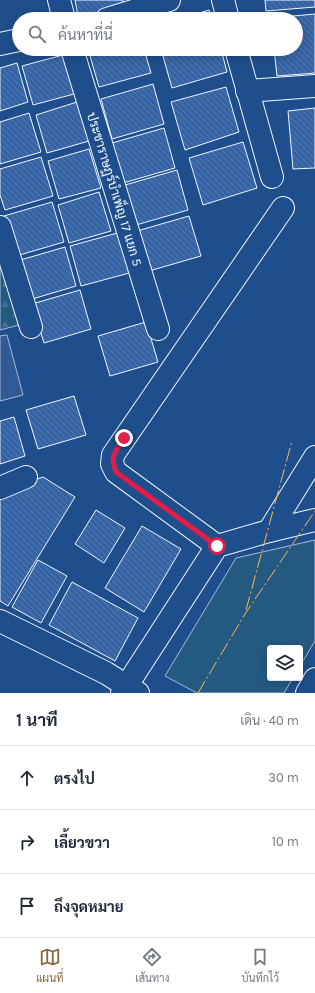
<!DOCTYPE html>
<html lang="th">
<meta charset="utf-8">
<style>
body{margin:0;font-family:Karla,Sarabun,sans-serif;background:#f6f6f7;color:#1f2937}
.controls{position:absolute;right:12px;bottom:12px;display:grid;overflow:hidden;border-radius:4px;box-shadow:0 2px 10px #0003}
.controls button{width:36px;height:36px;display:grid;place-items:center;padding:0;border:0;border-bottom:1px solid #e0e1e3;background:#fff;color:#1f2937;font:20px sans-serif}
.stop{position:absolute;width:12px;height:12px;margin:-9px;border:3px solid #e11d48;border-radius:50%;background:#fff}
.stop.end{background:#e11d48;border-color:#fff;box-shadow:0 1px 4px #0008}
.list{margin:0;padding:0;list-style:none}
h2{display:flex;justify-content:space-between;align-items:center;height:52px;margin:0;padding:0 16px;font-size:17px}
h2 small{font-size:13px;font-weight:400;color:#747a83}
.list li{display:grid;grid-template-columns:26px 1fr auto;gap:12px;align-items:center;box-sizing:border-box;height:64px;padding:0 16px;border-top:1px solid #e0e1e3}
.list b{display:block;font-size:15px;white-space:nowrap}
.list em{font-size:13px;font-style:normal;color:#747a83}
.icon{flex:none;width:22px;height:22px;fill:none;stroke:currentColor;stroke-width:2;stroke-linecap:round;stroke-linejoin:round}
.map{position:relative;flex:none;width:315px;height:693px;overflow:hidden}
.search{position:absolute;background:#fff;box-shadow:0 2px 10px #0003;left:12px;right:12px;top:12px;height:44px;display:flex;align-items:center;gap:10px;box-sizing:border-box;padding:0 14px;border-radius:22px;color:#747a83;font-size:15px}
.sheet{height:244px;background:#fff}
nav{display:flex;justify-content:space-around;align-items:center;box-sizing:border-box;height:56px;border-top:1px solid #e0e1e3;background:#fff;font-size:11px;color:#747a83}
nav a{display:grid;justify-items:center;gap:2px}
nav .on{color:#846941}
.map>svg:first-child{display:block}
</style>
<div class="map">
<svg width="315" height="693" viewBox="0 0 315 693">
<defs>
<pattern id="forest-firs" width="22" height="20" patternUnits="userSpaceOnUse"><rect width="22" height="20" fill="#245a82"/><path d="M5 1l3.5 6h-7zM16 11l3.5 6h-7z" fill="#447295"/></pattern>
<pattern id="building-back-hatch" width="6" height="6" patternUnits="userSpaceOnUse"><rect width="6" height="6" fill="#3563a3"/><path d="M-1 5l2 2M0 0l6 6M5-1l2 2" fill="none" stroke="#537ab1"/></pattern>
</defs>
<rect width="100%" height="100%" fill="#1f4e8c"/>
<polygon fill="url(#forest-firs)" stroke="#a8bbd7" points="0,261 19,325 0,330"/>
<polygon fill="#245a82" stroke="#a8bbd7" points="315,540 315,641 300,666 300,648 270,648 270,678 293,678 284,693 197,693 165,676 236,558"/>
<polygon fill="#305b95" stroke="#a8bbd7" points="7,335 23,395 0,401 0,336"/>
<g fill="url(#building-back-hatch)" stroke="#f2f6ff">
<polygon points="75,0 123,0 125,8 78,16"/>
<polygon points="265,0 315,0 315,7 266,11"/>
<polygon points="209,10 212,19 180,19"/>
<polygon points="315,14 315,73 277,76 274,49 296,49 296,19 271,19 271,18"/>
<polygon points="88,49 144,49 151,73 99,87"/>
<polygon points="161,49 221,49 227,72 172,88"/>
<polygon points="63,55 74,94 33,105 22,66"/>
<polygon points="17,63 28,102 0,111 0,68"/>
<polygon points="153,84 164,124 112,139 101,99"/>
<polygon points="226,87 239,132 185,150 171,102"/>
<polygon points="77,102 89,141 47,153 36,115"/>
<polygon points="315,108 315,168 293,169 288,111"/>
<polygon points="29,113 41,152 0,164 0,122"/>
<polygon points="164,128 175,168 123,183 112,143"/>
<polygon points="243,142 257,188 203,205 189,158"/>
<polygon points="89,149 101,188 59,199 48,161"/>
<polygon points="41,157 53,196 5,210 0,195 0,169"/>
<polygon points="177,170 188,210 136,225 125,185"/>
<polygon points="99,192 111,231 69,243 58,205"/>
<polygon points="52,202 64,242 16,256 4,216"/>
<polygon points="189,216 201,256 149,271 137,231"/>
<polygon points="121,232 133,272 81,286 70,246"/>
<polygon points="65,247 76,286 29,300 17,261"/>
<polygon points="80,290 91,329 44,343 32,304"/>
<polygon points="146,322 158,362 110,376 98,336"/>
<polygon points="74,396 86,435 38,449 26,410"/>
<polygon points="14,417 25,456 0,464 0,421"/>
<polygon points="43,477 75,497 8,606 0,601 0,492"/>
<polygon points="96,510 125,528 104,563 75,544"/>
<polygon points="142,526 181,549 144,612 105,588"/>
<polygon points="38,560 67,576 41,623 12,607"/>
<polygon points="72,582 138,618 115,661 49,625"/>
</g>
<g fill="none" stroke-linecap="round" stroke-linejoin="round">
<g stroke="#f2f6ff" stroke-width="24">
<g id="minor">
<polyline points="59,0 64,19"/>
<polyline points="223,0 228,19"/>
<polyline points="107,19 169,0"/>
<polyline points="0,44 19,40"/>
<polyline points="72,49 158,329"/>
<polyline points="236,49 272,177"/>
<polyline points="247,91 315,86"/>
<polyline points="0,227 31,327"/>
<polyline points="0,488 26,477"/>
<polyline points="269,531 315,457"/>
<polyline points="217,546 116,472 112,464 113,455 283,208"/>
<polyline points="0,621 106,673 138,693"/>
<polyline points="122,693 217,546 269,531 315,520"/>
<polyline points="307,693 315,679"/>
</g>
</g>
<use href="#minor" stroke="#1f4e8c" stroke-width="22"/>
<g stroke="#ffb74d" stroke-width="1" stroke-dasharray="14 3 2 3" stroke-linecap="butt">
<polyline points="246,610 292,441"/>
<polyline points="198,693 245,614 315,511"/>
</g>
</g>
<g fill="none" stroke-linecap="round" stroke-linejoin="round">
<path stroke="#e11d48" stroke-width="5" d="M124 438C116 451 109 456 116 472L217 546"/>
</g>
<g text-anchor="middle" stroke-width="3" stroke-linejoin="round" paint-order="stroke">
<g font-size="13" fill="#f2f6ff" stroke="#1f4e8c">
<text transform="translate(115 189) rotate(73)" y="5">ประชาราษฎร์บำเพ็ญ 17 แยก 5</text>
</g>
</g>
</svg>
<div class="controls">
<button><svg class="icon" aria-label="layers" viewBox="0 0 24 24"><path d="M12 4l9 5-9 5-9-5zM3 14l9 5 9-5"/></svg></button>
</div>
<div class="stop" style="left:217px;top:546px"></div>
<div class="stop end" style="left:124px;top:438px"></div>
<div class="search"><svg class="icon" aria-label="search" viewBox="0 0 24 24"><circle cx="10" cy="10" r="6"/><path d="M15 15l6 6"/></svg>ค้นหาที่นี่</div>
</div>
<section class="sheet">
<h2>1 นาที<small>เดิน · 40 m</small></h2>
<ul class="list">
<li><svg class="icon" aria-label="ahead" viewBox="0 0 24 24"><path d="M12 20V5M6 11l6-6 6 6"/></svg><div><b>ตรงไป</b></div><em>30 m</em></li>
<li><svg class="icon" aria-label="right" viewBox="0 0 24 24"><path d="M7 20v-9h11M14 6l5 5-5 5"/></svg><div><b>เลี้ยวขวา</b></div><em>10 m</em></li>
<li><svg class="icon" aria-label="arrive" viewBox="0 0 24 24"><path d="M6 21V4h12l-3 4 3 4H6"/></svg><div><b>ถึงจุดหมาย</b></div></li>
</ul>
</section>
<nav>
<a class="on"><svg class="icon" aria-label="map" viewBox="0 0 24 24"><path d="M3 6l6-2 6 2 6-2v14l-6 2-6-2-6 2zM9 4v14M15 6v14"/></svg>แผนที่</a>
<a><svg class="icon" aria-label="directions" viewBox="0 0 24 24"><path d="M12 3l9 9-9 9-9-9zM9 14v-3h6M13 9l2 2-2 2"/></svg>เส้นทาง</a>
<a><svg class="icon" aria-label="saved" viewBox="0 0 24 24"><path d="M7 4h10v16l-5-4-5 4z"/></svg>บันทึกไว้</a>
</nav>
